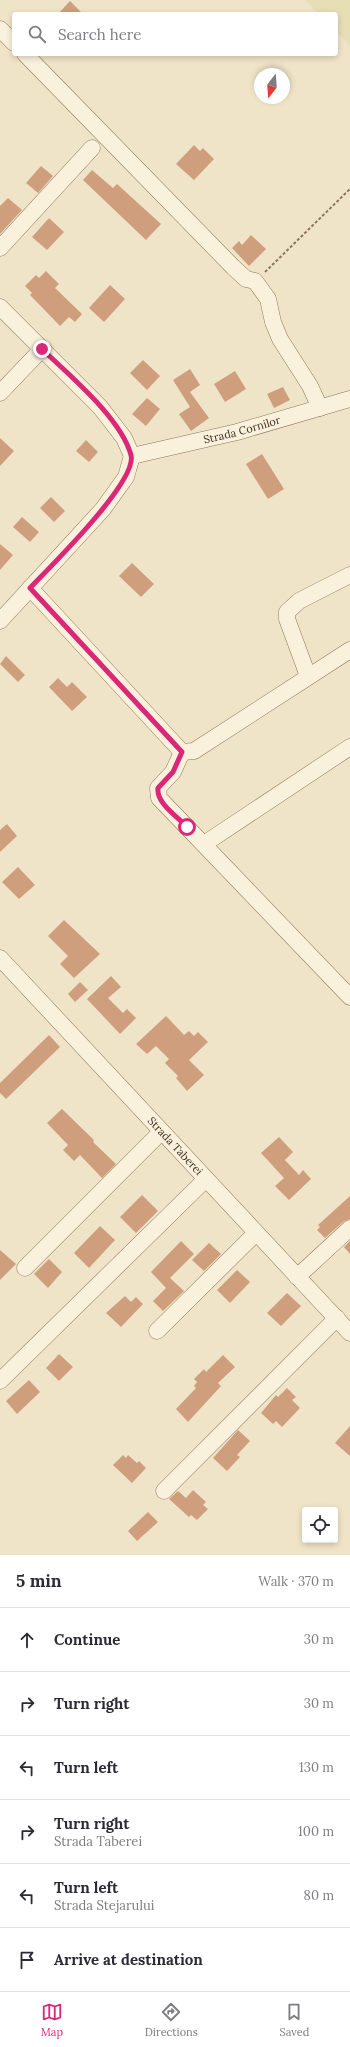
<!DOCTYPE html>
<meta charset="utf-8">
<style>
body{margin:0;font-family:Lora,serif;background:#f7f7f7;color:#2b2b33}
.controls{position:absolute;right:12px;bottom:12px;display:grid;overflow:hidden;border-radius:4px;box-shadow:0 2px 6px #0003}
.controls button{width:36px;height:36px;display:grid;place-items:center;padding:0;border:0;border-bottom:1px solid #e1e1e2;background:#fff;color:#2b2b33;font:20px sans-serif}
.compass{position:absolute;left:254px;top:68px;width:36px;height:36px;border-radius:50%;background:#fff;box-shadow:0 2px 6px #0003;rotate:197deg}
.stop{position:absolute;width:12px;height:12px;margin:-9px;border:3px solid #db2777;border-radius:50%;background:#fff}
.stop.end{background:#db2777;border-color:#fff;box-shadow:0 1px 4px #0008}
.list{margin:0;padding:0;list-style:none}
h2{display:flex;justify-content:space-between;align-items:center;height:52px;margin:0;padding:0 16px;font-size:17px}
h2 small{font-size:13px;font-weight:400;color:#7c7c81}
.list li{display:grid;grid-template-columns:26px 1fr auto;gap:12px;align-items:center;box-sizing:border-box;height:64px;padding:0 16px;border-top:1px solid #e1e1e2}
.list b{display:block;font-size:15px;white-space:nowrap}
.list p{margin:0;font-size:13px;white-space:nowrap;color:#7c7c81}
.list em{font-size:13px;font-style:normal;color:#7c7c81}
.icon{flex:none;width:22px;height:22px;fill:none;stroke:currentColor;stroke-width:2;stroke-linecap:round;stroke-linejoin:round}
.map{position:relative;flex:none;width:350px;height:1555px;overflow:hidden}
.search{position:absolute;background:#fff;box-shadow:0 2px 6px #0003;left:12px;right:12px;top:12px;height:44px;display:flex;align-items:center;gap:10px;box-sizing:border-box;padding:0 14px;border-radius:4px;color:#7c7c81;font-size:15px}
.sheet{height:436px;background:#fff}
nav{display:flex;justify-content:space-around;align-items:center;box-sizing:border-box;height:56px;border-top:1px solid #e1e1e2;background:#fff;font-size:11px;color:#7c7c81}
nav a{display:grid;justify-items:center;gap:2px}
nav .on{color:#db2777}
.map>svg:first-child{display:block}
</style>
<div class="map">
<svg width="350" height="1555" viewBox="0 0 350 1555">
<rect width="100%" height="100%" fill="#f0e4c8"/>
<polygon fill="#e6deb5" points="305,0 350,0 350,46 336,31 336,14 319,14"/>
<g fill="#cf9f7d">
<polygon points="70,1 83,14 58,14"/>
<polygon points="194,145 200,151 203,148 214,159 194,180 176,164"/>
<polygon points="41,166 53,176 38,193 26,183"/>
<polygon points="92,170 113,188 117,184 161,224 146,240 83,180"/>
<polygon points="8,198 22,210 0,234 0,206"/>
<polygon points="49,218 64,232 47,250 32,237"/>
<polygon points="251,235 266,249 249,266 232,248 239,241 242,245"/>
<polygon points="46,271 59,284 55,288 82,314 75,322 69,317 60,326 30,295 32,293 25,286 36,275 39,278"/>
<polygon points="110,285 125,299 104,322 89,308"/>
<polygon points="143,360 160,376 147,390 130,373"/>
<polygon points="190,369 200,385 190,392 209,418 191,431 179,414 190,407 173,380"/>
<polygon points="235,371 246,389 225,402 214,384"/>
<polygon points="283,387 290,400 274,408 267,394"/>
<polygon points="147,398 160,409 146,426 132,414"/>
<polygon points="0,438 14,451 0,466"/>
<polygon points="86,440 98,452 89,462 76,451"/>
<polygon points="262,454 284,489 268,499 246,464"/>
<polygon points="51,497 65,511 54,522 40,508"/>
<polygon points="22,517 39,532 30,542 13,527"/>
<polygon points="0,544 13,555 0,570"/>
<polygon points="132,563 154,584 141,597 119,576"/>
<polygon points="6,656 25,675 18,682 0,664"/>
<polygon points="58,678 67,687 72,682 87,697 72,711 49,687"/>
<polygon points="7,824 17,836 0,852 0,830"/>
<polygon points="18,867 35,885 19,899 2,882"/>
<polygon points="64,920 100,954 74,978 60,964 68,956 48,936"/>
<polygon points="111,976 121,987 108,998 123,1013 127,1009 136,1018 120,1034 87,999"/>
<polygon points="80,982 88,990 75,1002 68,994"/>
<polygon points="166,1016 184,1035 189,1031 194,1036 198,1032 208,1042 189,1060 204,1075 187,1091 176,1078 178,1076 165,1063 169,1059 156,1046 147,1054 136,1044"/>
<polygon points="49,1035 60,1047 6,1099 0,1093 0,1083"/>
<polygon points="62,1109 94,1140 93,1142 116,1164 102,1178 80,1155 74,1161 63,1150 68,1145 47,1123"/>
<polygon points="279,1137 293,1152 285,1160 299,1175 303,1170 311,1179 289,1200 275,1186 284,1178 261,1153"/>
<polygon points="142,1195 158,1211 136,1233 120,1217"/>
<polygon points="350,1196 350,1219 344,1221 325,1238 317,1230 320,1227 318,1225"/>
<polygon points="100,1226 115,1240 89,1268 74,1253"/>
<polygon points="181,1241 194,1254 170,1278 184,1291 163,1311 153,1301 166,1288 151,1272"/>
<polygon points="350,1241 350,1254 344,1247"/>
<polygon points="209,1243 221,1254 204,1271 192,1260"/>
<polygon points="0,1250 16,1264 0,1280"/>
<polygon points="49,1259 62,1272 48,1288 34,1274"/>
<polygon points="237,1270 250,1282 230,1303 217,1290"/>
<polygon points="287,1293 301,1306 281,1326 267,1313"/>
<polygon points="125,1296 131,1302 136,1297 143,1304 121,1327 106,1313"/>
<polygon points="59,1354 73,1367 59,1381 46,1368"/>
<polygon points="223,1355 235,1367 218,1383 221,1386 188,1422 176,1409 196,1388 194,1386 197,1382 194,1379 204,1369 206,1372"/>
<polygon points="29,1380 40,1392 17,1414 6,1401"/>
<polygon points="287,1388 296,1397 292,1400 300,1408 282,1427 276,1421 273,1424 261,1413 276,1395 278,1397"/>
<polygon points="350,1426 350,1456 335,1443"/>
<polygon points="238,1430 250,1441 237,1455 240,1457 227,1471 213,1458"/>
<polygon points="123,1455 126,1458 128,1455 137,1463 139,1461 146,1468 132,1483 113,1465"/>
<polygon points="193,1490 206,1502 203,1505 208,1509 197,1520 191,1515 189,1517 169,1499 178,1491 186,1498"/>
<polygon points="148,1512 158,1522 137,1541 128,1531"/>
</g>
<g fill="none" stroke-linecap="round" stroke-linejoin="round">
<g stroke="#8d765c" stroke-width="17">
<g id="minor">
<polyline points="0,29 14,43"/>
<polyline points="25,54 233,267 246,279 255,281 268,299 273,322 280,339 310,386 320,408"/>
<polyline points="0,248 92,148"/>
<polyline points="0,307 100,407 124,438 132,456"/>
<polyline points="0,393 42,349"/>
<path id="s1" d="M132 456 237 432 350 399"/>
<polyline points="30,588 182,752 194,751 350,650"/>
<polyline points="0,621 103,509 126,477 132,456"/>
<polyline points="308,676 287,619 287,612 299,601 350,575"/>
<polyline points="182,752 173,772 158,788 159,798 350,997"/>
<polyline points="204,844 350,747"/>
<path id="s2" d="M0 958 350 1333"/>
<polyline points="25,1268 161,1132"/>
<polyline points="297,1277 350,1228"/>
<polyline points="157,1331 256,1233"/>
<polyline points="0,1381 206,1179"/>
<polyline points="164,1491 337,1318"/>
</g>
</g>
<polyline stroke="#8d765c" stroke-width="2" stroke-dasharray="3 2" stroke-linecap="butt" points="265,272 350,189"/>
<use href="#minor" stroke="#faf1dc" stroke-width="16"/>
</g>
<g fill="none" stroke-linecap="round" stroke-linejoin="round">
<path stroke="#db2777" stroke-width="5" d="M42 349C69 375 121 418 131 455 138 481 50 567 30 588L182 752 173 772 158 788C156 803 178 817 187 827"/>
</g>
<g text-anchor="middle" stroke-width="3.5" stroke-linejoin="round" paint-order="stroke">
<g font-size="11" fill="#3d2e20" stroke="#f7eed8">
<text dy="4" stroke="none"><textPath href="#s1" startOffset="113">Strada Cornilor</textPath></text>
<text dy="4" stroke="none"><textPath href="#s2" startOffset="257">Strada Taberei</textPath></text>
</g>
</g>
</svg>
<div class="controls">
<button><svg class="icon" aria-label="locate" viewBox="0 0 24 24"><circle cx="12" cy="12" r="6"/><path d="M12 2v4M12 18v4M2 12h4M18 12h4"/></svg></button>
</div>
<svg class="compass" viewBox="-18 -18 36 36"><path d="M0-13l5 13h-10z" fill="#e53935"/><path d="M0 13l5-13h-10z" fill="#7c7c81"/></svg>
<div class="stop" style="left:187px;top:827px"></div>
<div class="stop end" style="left:42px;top:349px"></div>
<div class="search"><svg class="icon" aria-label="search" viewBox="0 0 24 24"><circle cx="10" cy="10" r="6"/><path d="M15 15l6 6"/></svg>Search here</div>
</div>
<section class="sheet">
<h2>5 min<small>Walk · 370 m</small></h2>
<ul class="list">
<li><svg class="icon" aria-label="ahead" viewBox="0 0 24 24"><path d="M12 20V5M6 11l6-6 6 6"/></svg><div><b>Continue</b></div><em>30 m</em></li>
<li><svg class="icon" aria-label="right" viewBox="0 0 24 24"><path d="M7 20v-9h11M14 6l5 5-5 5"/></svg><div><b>Turn right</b></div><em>30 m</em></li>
<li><svg class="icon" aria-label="left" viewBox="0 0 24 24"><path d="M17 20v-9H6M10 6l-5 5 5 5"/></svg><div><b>Turn left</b></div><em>130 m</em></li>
<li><svg class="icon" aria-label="right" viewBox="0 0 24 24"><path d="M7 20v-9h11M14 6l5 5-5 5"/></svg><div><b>Turn right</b><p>Strada Taberei</p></div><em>100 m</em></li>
<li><svg class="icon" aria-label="left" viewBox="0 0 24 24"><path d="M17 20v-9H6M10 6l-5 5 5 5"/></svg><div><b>Turn left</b><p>Strada Stejarului</p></div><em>80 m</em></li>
<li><svg class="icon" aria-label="arrive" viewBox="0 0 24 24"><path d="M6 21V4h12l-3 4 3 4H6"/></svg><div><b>Arrive at destination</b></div></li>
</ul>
</section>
<nav>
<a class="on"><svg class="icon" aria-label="map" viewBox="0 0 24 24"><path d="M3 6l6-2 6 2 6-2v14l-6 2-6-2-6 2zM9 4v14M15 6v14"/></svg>Map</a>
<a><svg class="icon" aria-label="directions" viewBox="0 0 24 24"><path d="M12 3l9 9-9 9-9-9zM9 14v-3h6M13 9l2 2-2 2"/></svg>Directions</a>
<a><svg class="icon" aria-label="saved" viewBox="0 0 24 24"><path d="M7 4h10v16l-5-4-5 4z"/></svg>Saved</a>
</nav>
